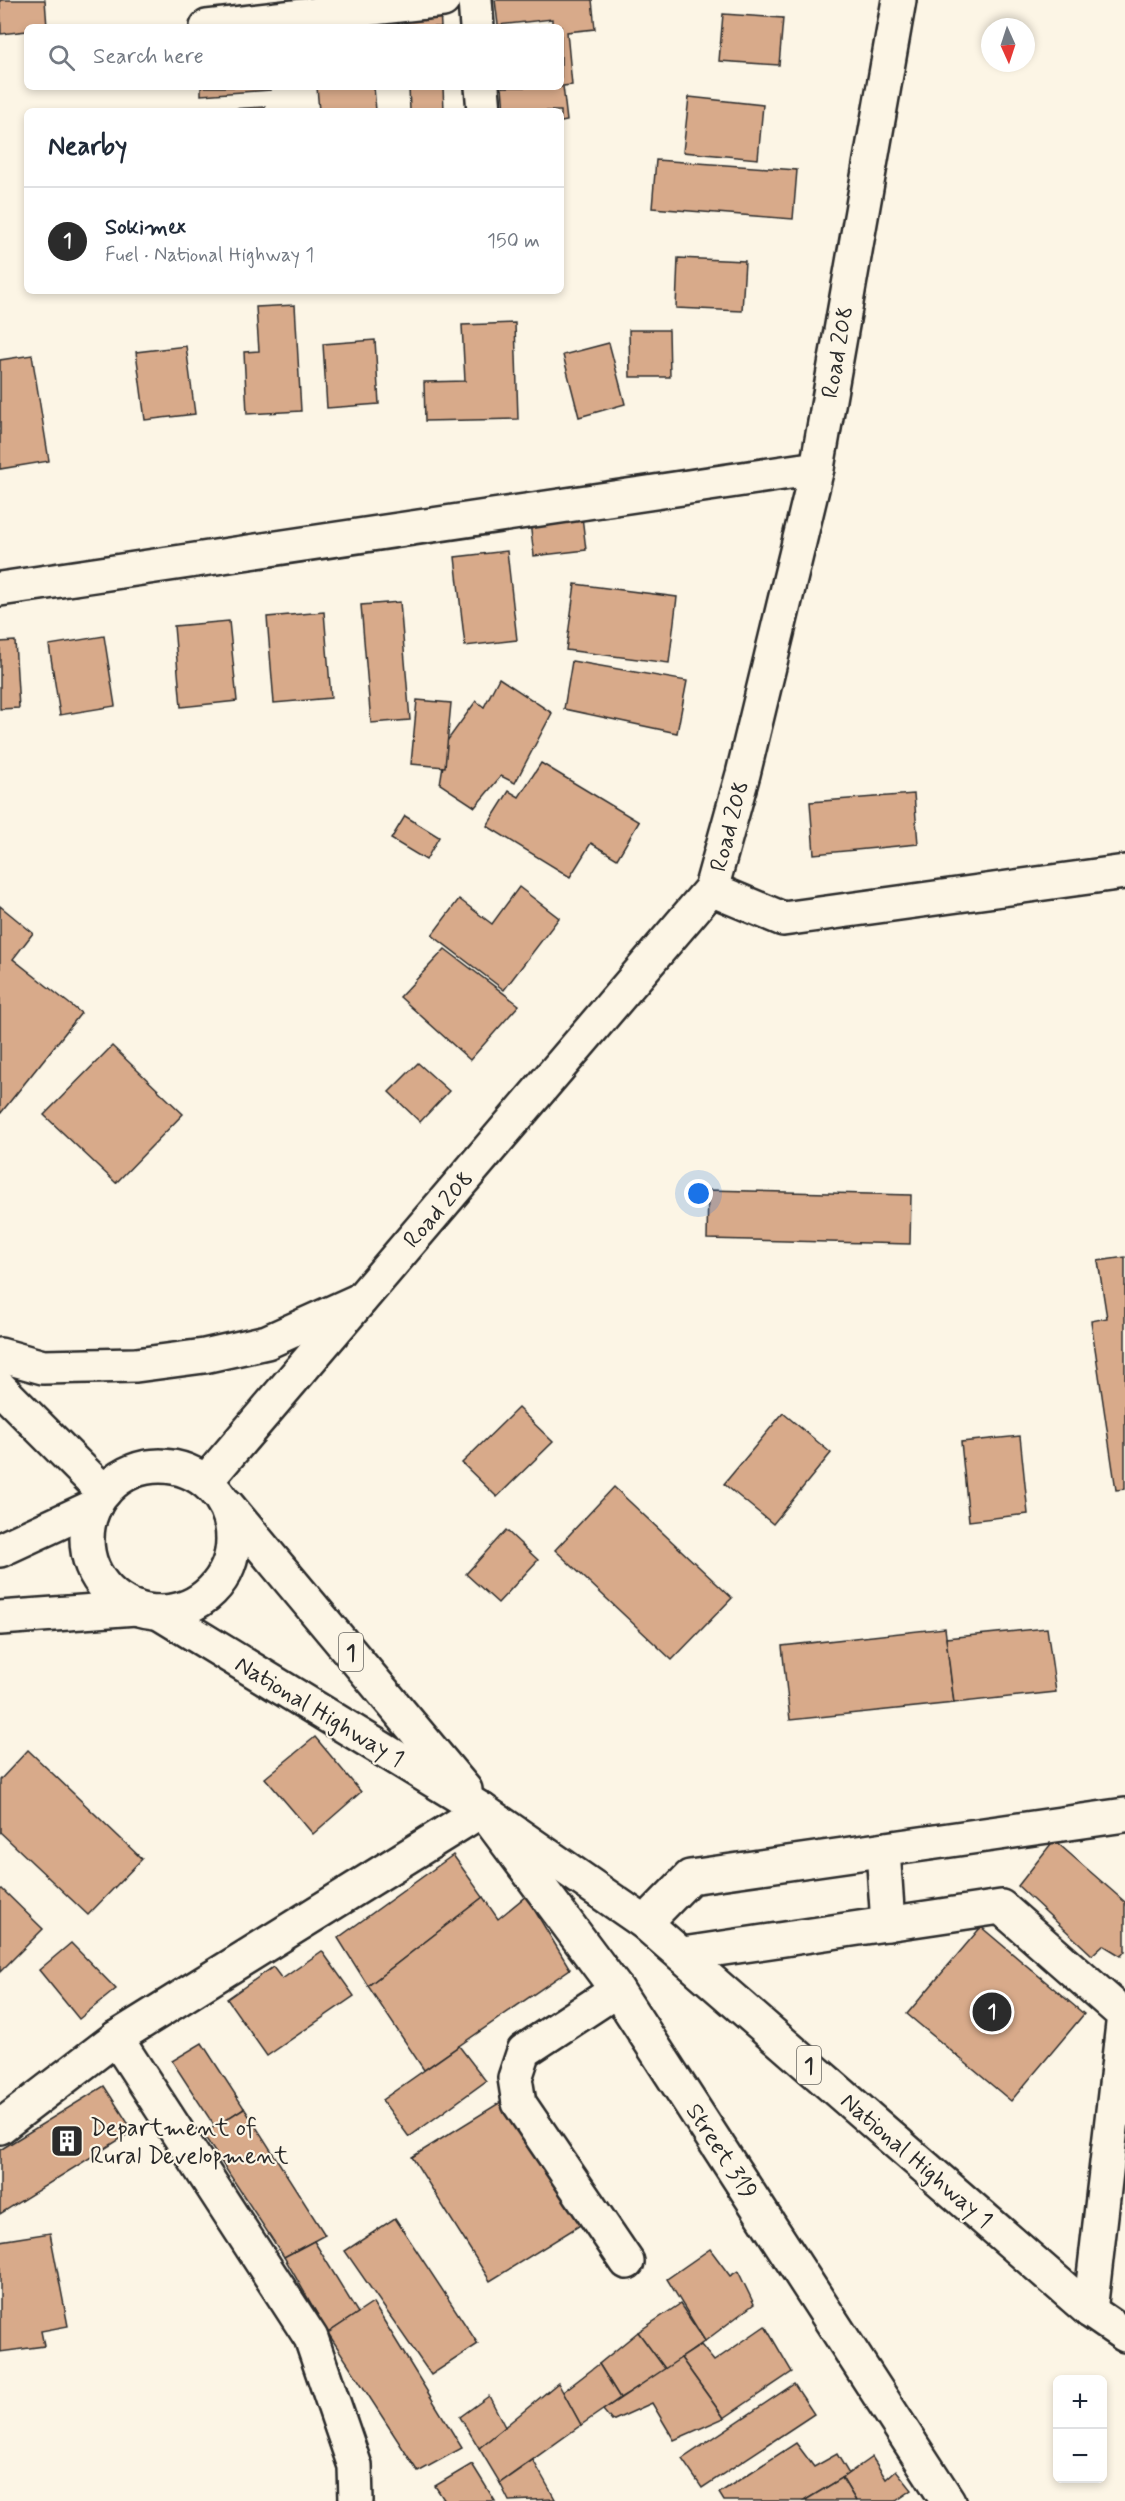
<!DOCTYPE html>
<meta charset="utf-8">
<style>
body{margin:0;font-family:Mynerve,sans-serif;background:#f6f6f7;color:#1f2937}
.controls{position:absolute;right:18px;bottom:18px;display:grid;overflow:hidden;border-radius:9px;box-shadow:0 3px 9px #0003}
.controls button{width:54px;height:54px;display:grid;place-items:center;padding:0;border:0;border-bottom:2px solid #e0e1e3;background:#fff;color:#1f2937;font:30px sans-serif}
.compass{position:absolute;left:981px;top:18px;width:54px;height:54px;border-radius:50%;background:#fff;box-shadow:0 3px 9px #0003;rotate:177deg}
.you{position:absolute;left:699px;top:1194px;width:21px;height:21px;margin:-15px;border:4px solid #fff;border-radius:50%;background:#1a73e8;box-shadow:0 0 0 9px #1a73e833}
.badge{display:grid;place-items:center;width:39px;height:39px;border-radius:50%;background:#2b2b2b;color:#fff;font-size:20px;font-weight:700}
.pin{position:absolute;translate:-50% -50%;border:3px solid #fff;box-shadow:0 2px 6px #0006}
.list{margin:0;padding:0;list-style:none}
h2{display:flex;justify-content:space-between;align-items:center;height:78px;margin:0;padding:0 24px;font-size:26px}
h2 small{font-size:20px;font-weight:400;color:#747a83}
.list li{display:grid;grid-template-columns:39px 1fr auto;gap:18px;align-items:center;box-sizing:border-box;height:108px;padding:0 24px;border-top:2px solid #e0e1e3}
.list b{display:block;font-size:22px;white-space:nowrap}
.list p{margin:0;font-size:20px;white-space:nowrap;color:#747a83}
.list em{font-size:20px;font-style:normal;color:#747a83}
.icon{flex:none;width:33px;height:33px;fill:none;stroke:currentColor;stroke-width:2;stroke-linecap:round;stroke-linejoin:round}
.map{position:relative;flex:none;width:1125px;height:2501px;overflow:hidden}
.search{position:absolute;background:#fff;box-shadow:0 3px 9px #0003;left:24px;top:24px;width:540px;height:66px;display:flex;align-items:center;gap:15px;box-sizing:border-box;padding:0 21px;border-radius:9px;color:#747a83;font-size:22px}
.panel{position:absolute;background:#fff;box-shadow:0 3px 9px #0003;left:24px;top:108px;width:540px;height:186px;border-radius:9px}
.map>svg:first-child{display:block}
</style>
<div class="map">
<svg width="1125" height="2501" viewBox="0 0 1125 2501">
<rect width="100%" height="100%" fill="#fcf5e5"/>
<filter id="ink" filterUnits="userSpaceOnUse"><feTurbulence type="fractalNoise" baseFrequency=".0167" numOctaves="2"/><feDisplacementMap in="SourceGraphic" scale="12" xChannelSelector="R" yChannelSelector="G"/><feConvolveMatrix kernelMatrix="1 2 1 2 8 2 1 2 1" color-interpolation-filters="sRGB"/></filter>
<g filter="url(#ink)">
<g fill="#d8aa8a" stroke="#2b2b2b" stroke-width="1.5">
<polygon points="0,0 45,0 47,27 27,27 27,31 1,34"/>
<polygon points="495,0 592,0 595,29 567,32 572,85 563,86 567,121 561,122 561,111 504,111 502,87 561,87 561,27 552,27 552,19 498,25"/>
<polygon points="440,10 441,27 406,27 406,11"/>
<polygon points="723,14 783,18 779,65 719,61"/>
<polygon points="201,87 269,87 270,90 201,95"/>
<polygon points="317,87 374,87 376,111 319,111"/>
<polygon points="409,87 443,87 444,110 410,111"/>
<polygon points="689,97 763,105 758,159 683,152"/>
<polygon points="265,107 265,111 198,111"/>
<polygon points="656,160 797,170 793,219 652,208"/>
<polygon points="678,258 745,261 742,311 676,308"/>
<polygon points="295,305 301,411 247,414 244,352 259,351 256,307"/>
<polygon points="515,323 518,419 425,421 424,382 465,381 462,325"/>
<polygon points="629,330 669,330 670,377 630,377"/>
<polygon points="375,340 379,404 327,408 323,344"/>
<polygon points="609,343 625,404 579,417 563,355"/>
<polygon points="186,346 195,414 145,420 136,352"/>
<polygon points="32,355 49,461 0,469 0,360"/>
<polygon points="581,508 586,550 534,556 529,514"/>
<polygon points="507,551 517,640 465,646 455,557"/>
<polygon points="575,584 677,597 669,663 566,650"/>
<polygon points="400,602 410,720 371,723 361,605"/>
<polygon points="324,612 331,698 274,703 267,617"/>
<polygon points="229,621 237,701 181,707 174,626"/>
<polygon points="104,636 115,706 60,715 49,645"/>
<polygon points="15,641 19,708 0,709 0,642"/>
<polygon points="572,661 687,681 677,733 564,709"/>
<polygon points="499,678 552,713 515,783 501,776 475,807 440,784 447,741 476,701 484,707"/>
<polygon points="417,700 451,703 445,767 411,764"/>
<polygon points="541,763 639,822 617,859 591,843 570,877 487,826 509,791 519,797"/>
<polygon points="914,794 918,844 814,854 810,802"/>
<polygon points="405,816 439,837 426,860 391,839"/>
<polygon points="519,887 559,918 504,990 432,935 459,899 492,924"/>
<polygon points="0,906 33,933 13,959 81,1013 0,1114"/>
<polygon points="445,949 519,1005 470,1060 400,997"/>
<polygon points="112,1046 183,1114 116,1183 44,1115"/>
<polygon points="418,1063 449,1091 420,1122 389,1092"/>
<polygon points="708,1190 911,1195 910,1244 707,1239"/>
<polygon points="1125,1257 1125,1489 1116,1490 1091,1321 1107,1318 1098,1261"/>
<polygon points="518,1408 553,1442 497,1497 462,1463"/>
<polygon points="783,1413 831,1453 773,1524 724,1484"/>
<polygon points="1020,1436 1028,1514 969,1521 961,1442"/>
<polygon points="614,1487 732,1598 672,1660 555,1550"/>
<polygon points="506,1530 538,1560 498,1603 466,1574"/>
<polygon points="945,1628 954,1703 790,1720 782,1646"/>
<polygon points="1047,1628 1056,1692 954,1703 946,1638"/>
<polygon points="315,1737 361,1792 313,1834 265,1778"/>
<polygon points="28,1750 142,1859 88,1915 0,1832 0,1780"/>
<polygon points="1054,1840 1125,1902 1125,1951 1121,1956 1103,1945 1092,1955 1018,1886"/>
<polygon points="453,1855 483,1897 368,1986 338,1938"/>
<polygon points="2,1889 43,1929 0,1972 0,1890"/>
<polygon points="526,1896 570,1969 424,2070 368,1986 483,1897 498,1919"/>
<polygon points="981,1927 1084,2014 1011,2101 907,2014"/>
<polygon points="71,1943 116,1989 79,2019 39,1970"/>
<polygon points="322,1951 354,1996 267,2056 227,1999 273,1967 282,1979"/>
<polygon points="202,2043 244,2108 215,2127 172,2061"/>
<polygon points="459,2046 486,2081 409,2137 382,2100"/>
<polygon points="104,2086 133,2131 0,2214 0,2150"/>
<polygon points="504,2100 582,2224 490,2281 412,2157"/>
<polygon points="244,2108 325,2235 284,2257 203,2134"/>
<polygon points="395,2218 478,2344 431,2375 345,2251"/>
<polygon points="50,2233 68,2326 41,2331 44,2346 0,2352 0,2241"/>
<polygon points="314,2241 358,2313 328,2333 284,2257"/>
<polygon points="710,2249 730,2276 738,2271 754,2304 705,2341 667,2279"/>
<polygon points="373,2303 462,2448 418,2472 328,2333"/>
<polygon points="680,2304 705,2341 666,2370 638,2332"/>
<polygon points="765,2326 792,2372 724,2418 681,2358 701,2345 714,2361"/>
<polygon points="638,2332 666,2370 620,2398 599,2364"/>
<polygon points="681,2358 724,2418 674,2440 652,2403 612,2421 603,2410"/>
<polygon points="599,2364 620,2398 581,2425 563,2392"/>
<polygon points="558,2383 581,2425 500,2483 479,2448"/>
<polygon points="794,2384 814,2414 702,2488 682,2459"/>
<polygon points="489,2396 505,2427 479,2448 460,2417"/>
<polygon points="796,2443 814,2467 837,2454 849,2474 804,2501 724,2501 719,2493"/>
<polygon points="872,2457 886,2479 896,2470 912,2490 896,2501 856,2501 842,2478"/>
<polygon points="533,2460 555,2499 509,2501 500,2483"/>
<polygon points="472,2464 495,2501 445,2501 435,2486"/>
<polygon points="842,2478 856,2501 804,2501"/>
</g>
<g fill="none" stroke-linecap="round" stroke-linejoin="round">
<g stroke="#2b2b2b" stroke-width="38">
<g id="minor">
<polyline points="475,0 477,27"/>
<polyline points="207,27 443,0"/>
<polyline points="482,87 484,111"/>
<polyline points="0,589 817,468"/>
<polyline points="711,889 783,919 1125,872"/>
<polyline points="206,1481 711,889 743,774 817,468 899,0"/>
<polyline points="883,1850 888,1924"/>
<polyline points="645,1923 690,1877 1125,1815"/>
<polyline points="683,1954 1001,1907 1124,2015 1090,2311"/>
<polyline points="617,1990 524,2051 515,2078 519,2103 627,2262"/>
<polyline points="116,2038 311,2338 355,2466 356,2501"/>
<polyline points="0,2127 116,2038 482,1810"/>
</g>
</g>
<g stroke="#2b2b2b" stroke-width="38">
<g id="major">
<polyline points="0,1355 43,1367 136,1365 204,1356 267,1342 360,1300"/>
<polyline points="0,1388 104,1492"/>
<polyline points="487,1816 617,1990 948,2501"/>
</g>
</g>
<g stroke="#2b2b2b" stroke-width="38">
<g id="highway">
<circle cx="160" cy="1539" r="73"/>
<polyline points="227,1505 465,1790"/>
<polyline points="0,1550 95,1506"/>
<polyline points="158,1612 482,1810 645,1923 1090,2311 1125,2335"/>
<polyline points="0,1618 136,1608"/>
</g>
</g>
<use href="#minor" stroke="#fcf5e5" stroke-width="33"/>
<use href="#major" stroke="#fcf5e5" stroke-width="33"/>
<use href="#highway" stroke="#fcf5e5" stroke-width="33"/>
</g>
</g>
<defs>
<g id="building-square" transform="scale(1.725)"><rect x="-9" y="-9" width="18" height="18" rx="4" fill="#2b2b2b" stroke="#fcf5e5"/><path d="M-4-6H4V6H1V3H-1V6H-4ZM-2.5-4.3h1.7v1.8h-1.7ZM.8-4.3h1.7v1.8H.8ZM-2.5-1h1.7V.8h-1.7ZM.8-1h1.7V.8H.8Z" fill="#fff"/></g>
</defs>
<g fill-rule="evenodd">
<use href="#building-square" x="67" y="2141"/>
</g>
<g text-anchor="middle" stroke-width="4.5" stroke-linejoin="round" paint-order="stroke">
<g fill="#fcf5e5" stroke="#6a6863" stroke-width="1.5">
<rect x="339" y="1633" width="24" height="38" rx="4.5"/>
<rect x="797" y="2046" width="24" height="38" rx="4.5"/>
</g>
<g font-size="22" font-weight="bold" fill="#2b2b2b">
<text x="351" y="1660">1</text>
<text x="809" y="2073">1</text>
</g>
<g font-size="24" fill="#2b2b2b" stroke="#fcf5e5">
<text transform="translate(837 352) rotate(-80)" y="8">Road 208</text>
<text transform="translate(729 826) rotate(-75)" y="8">Road 208</text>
<text transform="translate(438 1209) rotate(-49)" y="8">Road 208</text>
<text transform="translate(320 1711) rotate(31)" y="8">National Highway 1</text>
<text transform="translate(722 2151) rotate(57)" y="8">Street 319</text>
<text transform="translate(917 2160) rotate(41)" y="8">National Highway 1</text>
</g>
<g font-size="24" fill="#2b2b2b" stroke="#fcf5e5" text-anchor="start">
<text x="90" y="2135">Department of<tspan x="90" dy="28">Rural Development</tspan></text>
</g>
</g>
</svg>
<div class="controls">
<button>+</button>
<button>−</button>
</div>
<svg class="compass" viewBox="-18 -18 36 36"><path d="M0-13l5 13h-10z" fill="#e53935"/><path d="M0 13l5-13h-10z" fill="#747a83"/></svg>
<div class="you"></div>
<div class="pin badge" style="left:992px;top:2012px">1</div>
<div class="search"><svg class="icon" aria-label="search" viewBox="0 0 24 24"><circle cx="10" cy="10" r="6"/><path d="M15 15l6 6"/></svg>Search here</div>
<section class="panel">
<h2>Nearby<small></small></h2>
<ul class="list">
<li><span class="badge">1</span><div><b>Sokimex</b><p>Fuel · National Highway 1</p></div><em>150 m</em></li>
</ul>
</section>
</div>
